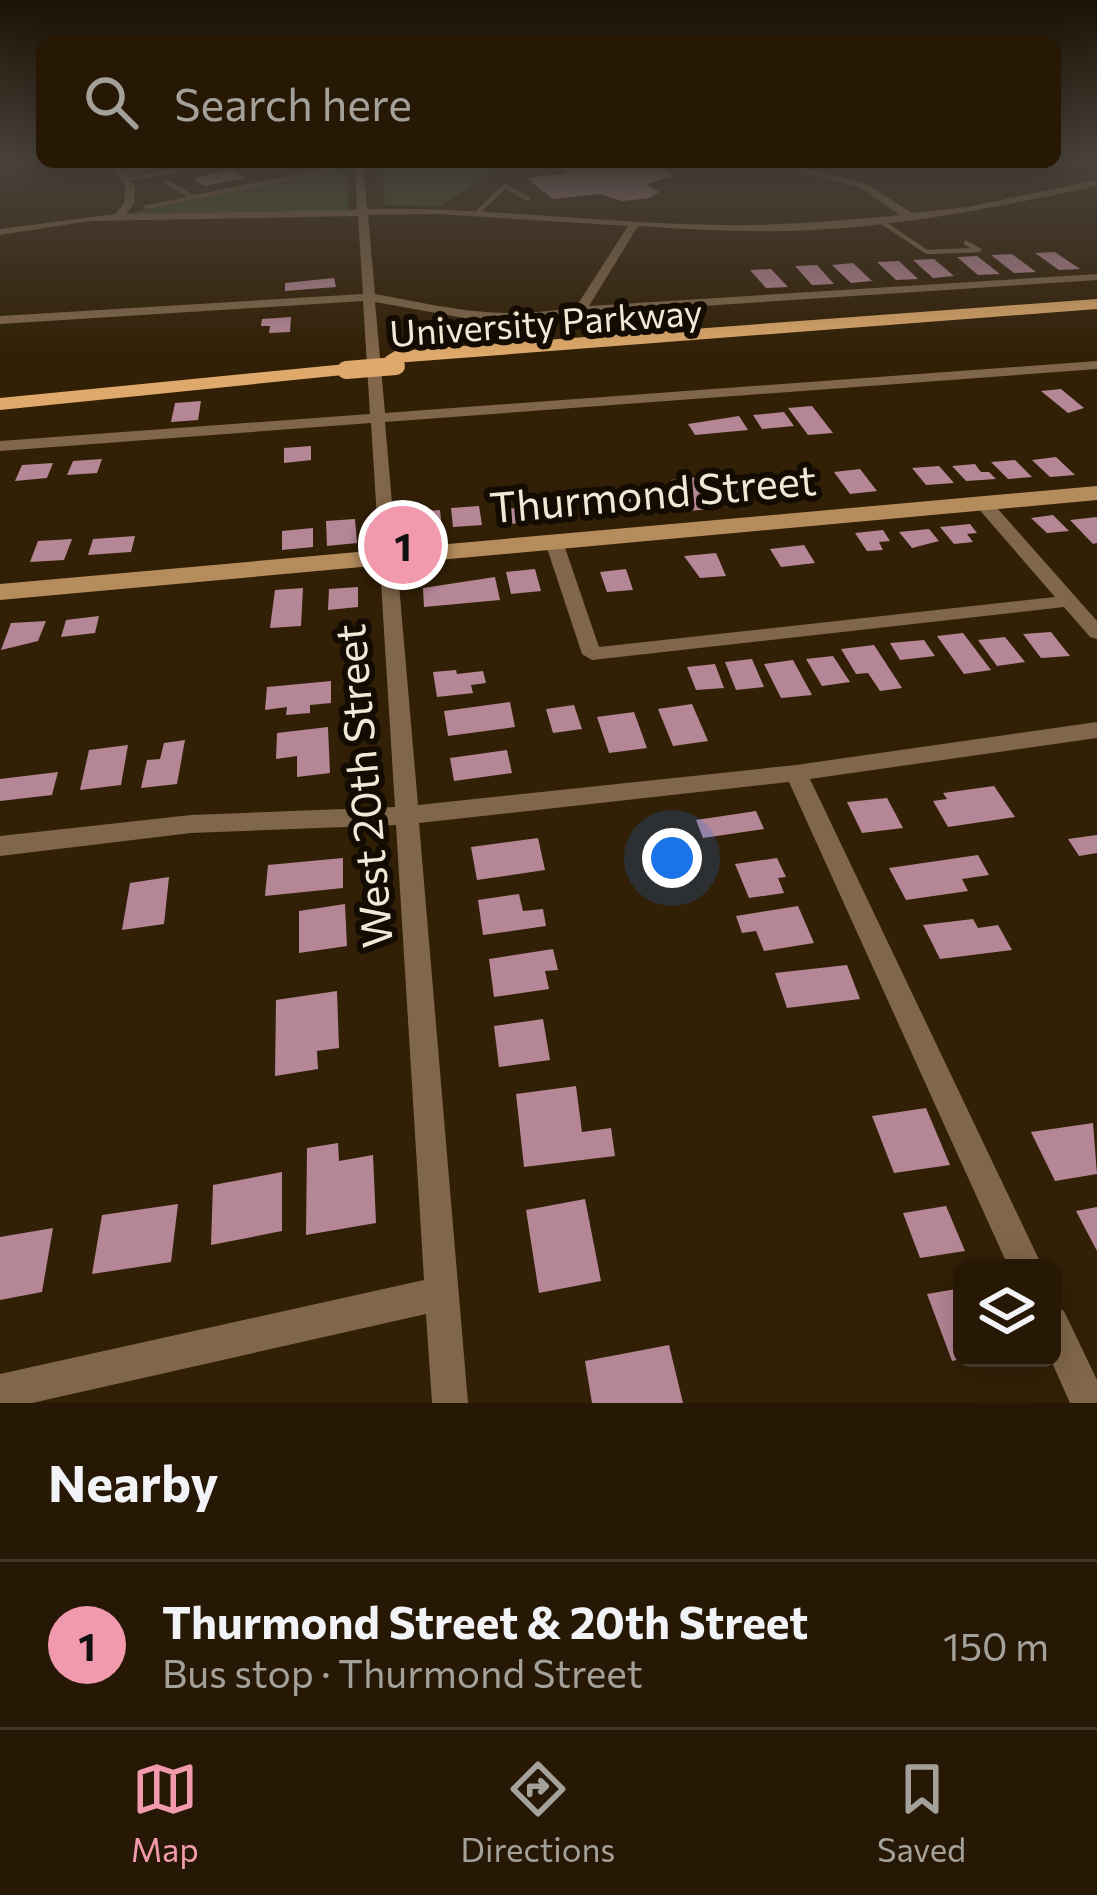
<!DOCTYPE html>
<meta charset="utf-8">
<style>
body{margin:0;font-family:Commissioner,sans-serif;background:#322513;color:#f1f3f6}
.controls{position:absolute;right:36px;bottom:36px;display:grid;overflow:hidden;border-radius:18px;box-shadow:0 6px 30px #0003}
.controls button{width:108px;height:108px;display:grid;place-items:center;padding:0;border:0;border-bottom:3px solid #423726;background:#261804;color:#f1f3f6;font:60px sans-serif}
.you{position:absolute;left:672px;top:858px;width:42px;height:42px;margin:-30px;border:9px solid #fff;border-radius:50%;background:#1a73e8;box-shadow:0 0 0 18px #1a73e833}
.badge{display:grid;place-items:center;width:78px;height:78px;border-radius:50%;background:#f29aad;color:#111;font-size:39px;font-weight:700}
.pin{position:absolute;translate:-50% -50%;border:6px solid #fff;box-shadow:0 3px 12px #0006}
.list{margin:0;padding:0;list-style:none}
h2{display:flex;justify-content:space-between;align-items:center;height:156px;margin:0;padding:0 48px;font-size:51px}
h2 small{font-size:39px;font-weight:400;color:#a4a09a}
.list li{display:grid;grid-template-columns:78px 1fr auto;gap:36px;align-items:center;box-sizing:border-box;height:168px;padding:0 48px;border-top:3px solid #423726}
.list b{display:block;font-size:45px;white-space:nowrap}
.list p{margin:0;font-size:39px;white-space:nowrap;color:#a4a09a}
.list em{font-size:39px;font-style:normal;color:#a4a09a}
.icon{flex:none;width:66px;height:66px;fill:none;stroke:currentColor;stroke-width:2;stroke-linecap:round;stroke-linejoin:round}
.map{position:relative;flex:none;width:1097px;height:1403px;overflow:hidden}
.search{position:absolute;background:#261804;box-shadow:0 6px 30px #0003;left:36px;right:36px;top:36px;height:132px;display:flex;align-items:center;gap:30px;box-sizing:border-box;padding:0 42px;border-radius:18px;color:#a4a09a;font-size:45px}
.sheet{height:324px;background:#261804}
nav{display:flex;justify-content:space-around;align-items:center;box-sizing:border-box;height:168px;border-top:3px solid #423726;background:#261804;font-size:33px;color:#a4a09a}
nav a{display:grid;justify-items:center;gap:6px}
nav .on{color:#f29aad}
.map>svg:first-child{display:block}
</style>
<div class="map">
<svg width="1097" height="1403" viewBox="0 0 1097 1403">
<rect width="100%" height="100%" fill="#322006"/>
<g fill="#414e2d">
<polygon points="381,162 446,162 497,169 440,206 385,205"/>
<polygon points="346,170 349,210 131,214 142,210"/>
</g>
<g fill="#b58695">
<polygon points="604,162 624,169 664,169 673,176 646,184 659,192 650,198 622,201 600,194 553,199 526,178 569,173 563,169 572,163"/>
<polygon points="230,169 245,178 204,186 193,179"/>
<polygon points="1055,252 1080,269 1059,270 1035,253"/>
<polygon points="1012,254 1036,272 1014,273 991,255"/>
<polygon points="977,256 1000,274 978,275 957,257"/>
<polygon points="934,259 954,276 933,278 913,260"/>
<polygon points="899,261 918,279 896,280 877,262"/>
<polygon points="853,263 872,281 851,283 832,265"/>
<polygon points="817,265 834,284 812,285 795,266"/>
<polygon points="771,269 788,287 766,288 750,270"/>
<polygon points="334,278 336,287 285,291 285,283"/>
<polygon points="291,317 290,332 269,333 270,326 261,326 262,319"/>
<polygon points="1061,389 1084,408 1068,413 1041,391"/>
<polygon points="201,401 198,420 171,422 175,403"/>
<polygon points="812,406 833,433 808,435 788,408"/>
<polygon points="784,412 794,426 762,429 753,415"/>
<polygon points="739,416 748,430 695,435 688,424"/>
<polygon points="311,446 311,460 284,463 284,448"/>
<polygon points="1056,457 1075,475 1050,477 1032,460"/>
<polygon points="102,459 97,473 67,475 73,461"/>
<polygon points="1015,460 1032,477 1008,479 991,462"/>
<polygon points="53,463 47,478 15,481 22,465"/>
<polygon points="975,464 981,472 989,472 996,479 966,481 952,466"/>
<polygon points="939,466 954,483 926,485 912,468"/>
<polygon points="860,469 877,491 850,494 834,472"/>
<polygon points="700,477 715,509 685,511 671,480"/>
<polygon points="734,478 750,505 727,507 712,480"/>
<polygon points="785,485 794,500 765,502 757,487"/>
<polygon points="639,496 646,511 613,514 607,499"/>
<polygon points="479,506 482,525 453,527 451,508"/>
<polygon points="529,507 532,522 507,524 504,509"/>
<polygon points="440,510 442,529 415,531 413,512"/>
<polygon points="1053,515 1069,531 1047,533 1031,518"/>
<polygon points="1097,517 1097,543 1093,544 1070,520"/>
<polygon points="355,519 357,543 327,546 326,521"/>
<polygon points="970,524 977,533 967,534 973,542 954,544 940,527"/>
<polygon points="313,528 313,547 282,550 282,531"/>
<polygon points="929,529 939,541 912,548 899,532"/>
<polygon points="883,530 890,541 879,542 883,550 867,551 855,533"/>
<polygon points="135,536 131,552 88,555 93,539"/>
<polygon points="72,539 64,560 30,562 38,541"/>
<polygon points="804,545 815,563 781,567 770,549"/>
<polygon points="716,553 726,576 700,578 684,556"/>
<polygon points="535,569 541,591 511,594 506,572"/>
<polygon points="626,569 633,590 607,592 600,572"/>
<polygon points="495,577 500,600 424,607 423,588"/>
<polygon points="358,587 358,607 328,610 329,589"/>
<polygon points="303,588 301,626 270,628 275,590"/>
<polygon points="99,616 95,633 61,637 66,620"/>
<polygon points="46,621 38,641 1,650 11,623"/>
<polygon points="1051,632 1070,656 1041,658 1023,634"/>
<polygon points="963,633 991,670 964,674 937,636"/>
<polygon points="1005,637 1025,662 997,666 978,640"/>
<polygon points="924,640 935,656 900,660 890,643"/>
<polygon points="874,645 902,688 880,691 868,673 856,674 841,649"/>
<polygon points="833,656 850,682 822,686 806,659"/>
<polygon points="752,659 764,687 736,690 725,662"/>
<polygon points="793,660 812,695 781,698 764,664"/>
<polygon points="715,664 724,688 696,690 687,667"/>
<polygon points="456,670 457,674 483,671 486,683 471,685 473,693 437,697 433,672"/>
<polygon points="331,681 331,703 310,705 310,713 286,715 287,707 265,710 267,687"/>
<polygon points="510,702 515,727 448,736 444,711"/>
<polygon points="692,704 708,741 673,746 658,709"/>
<polygon points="574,705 582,729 553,733 546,709"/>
<polygon points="634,712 647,748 609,753 597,717"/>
<polygon points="328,727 330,773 297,777 297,756 276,759 277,733"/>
<polygon points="185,740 177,784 141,788 147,760 160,759 164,743"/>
<polygon points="128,745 121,785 80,790 89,750"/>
<polygon points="507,750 512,773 454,781 450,758"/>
<polygon points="58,772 52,795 0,801 0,779"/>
<polygon points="994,786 1015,817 948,827 933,801 947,799 943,793"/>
<polygon points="887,798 903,828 862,833 847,802"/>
<polygon points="756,811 764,829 703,838 696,820"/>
<polygon points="1097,835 1097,853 1079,856 1068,839"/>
<polygon points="538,838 545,870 477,880 471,847"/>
<polygon points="978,855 989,875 962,879 968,891 906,900 889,868"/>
<polygon points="343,858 343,888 265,896 268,865"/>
<polygon points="777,858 786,877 778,878 784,893 749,898 735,864"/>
<polygon points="169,877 164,924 122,930 130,883"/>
<polygon points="519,894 523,911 543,909 546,926 483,935 478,900"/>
<polygon points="345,904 347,946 299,953 299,911"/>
<polygon points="798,906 814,943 764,951 756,931 742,933 736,916"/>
<polygon points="973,919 978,928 998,925 1012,950 940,959 923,925"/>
<polygon points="553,949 558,970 545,971 549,989 494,997 489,959"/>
<polygon points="847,965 860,999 787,1008 775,973"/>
<polygon points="337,991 339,1048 317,1051 318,1069 275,1076 276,1000"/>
<polygon points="543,1019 550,1060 499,1067 494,1026"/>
<polygon points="576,1086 582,1132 611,1128 615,1156 524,1167 516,1094"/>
<polygon points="926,1108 950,1165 894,1173 872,1116"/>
<polygon points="1093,1123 1097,1174 1055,1181 1031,1132"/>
<polygon points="338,1143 339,1161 373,1155 376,1223 306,1235 307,1148"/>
<polygon points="282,1172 282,1231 211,1245 213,1185"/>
<polygon points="585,1199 601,1281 539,1293 526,1210"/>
<polygon points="178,1204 171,1262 92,1274 102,1215"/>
<polygon points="946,1206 965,1251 920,1258 903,1213"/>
<polygon points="1097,1207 1097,1251 1076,1211"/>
<polygon points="53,1228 42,1292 0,1300 0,1237"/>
<polygon points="962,1288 962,1359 952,1361 927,1294"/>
<polygon points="669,1345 683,1403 592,1403 585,1361"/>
</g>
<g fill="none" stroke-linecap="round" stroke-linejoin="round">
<g stroke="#81674a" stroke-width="4.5">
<polyline points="479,162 492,162"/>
<polyline points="359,166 380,162"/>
<polyline points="122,172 179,162"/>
<polyline points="127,180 218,162"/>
<polyline points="168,183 193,197"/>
<polyline points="478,212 505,186 528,199"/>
<polyline points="882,222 927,252 979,250 966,243"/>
</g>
<g fill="#81674a" fill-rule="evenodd">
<path d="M107 162H116L135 186 134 204 126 214 357 210 355 162H363L367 209C484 207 600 223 717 225 778 226 839 221 900 215L861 188 765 162H780L867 184 912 213 968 207 1097 180V186C1003 206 910 225 814 230 756 233 697 230 638 226L589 306 1097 274V280L580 314 532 323H492L375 302 385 413 1097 361V369L385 422 418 805 796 765 1097 722V738L810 779 1043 1268H1009L789 782 419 823 468 1403H432L426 1314 32 1403H0V1374L424 1280 396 825 191 833 0 856V836L191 815 395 807 371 423 0 451V441L370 414 363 301 0 324V316L363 294 358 216 90 221 0 235V229L115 214 124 204 125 186ZM437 214 628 226 576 307C499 321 450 308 375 294L368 215Z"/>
<polygon points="332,167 335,172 147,209 142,206"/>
<polygon points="984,499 990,500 1097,621 1097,639 1090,637 1064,607 592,660 582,654 545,542 554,537 563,542 599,647 1055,597 978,508 978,500"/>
<polygon points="1052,1306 1064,1311 1097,1380 1097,1403 1070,1403 1050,1358"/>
</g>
<polygon fill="#b58c5c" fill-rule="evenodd" points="1097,486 1097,500 0,600 0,584"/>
<g fill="#dea96a" fill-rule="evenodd">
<polygon points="1097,299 1097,309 395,363 385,357 395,351"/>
<polygon points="346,364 356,370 353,374 0,410 0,398"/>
</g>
<polyline stroke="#dea96a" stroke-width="18" points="346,370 396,366"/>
</g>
<linearGradient id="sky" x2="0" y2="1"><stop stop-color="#1c1203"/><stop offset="0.45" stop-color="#49423b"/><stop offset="1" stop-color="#49423b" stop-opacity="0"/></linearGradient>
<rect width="1097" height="355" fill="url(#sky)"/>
<g text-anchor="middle" stroke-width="12" stroke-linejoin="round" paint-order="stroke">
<g font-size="36" fill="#f3e7d8" stroke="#140c03">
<text transform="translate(546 323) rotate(-4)" y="13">University Parkway</text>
</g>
<g font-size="42" fill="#f3e7d8" stroke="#140c03">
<text transform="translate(653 494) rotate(-5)" y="15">Thurmond Street</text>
<text transform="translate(364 786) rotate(-95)" y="15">West 20th Street</text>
</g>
</g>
</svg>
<div class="controls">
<button><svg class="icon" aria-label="layers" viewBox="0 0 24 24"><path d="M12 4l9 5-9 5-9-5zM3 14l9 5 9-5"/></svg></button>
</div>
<div class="you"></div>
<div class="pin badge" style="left:403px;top:545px">1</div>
<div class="search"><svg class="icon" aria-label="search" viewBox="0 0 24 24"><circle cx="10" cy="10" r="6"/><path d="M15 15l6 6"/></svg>Search here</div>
</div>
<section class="sheet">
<h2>Nearby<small></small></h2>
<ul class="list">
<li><span class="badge">1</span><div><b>Thurmond Street &amp; 20th Street</b><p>Bus stop · Thurmond Street</p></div><em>150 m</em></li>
</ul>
</section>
<nav>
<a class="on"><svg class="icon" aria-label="map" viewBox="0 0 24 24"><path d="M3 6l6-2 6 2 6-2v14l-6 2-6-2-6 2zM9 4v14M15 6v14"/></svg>Map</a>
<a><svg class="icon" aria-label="directions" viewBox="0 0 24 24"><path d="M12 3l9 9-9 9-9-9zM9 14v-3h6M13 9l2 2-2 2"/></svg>Directions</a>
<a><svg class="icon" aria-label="saved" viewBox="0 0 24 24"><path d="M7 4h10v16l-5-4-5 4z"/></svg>Saved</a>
</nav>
